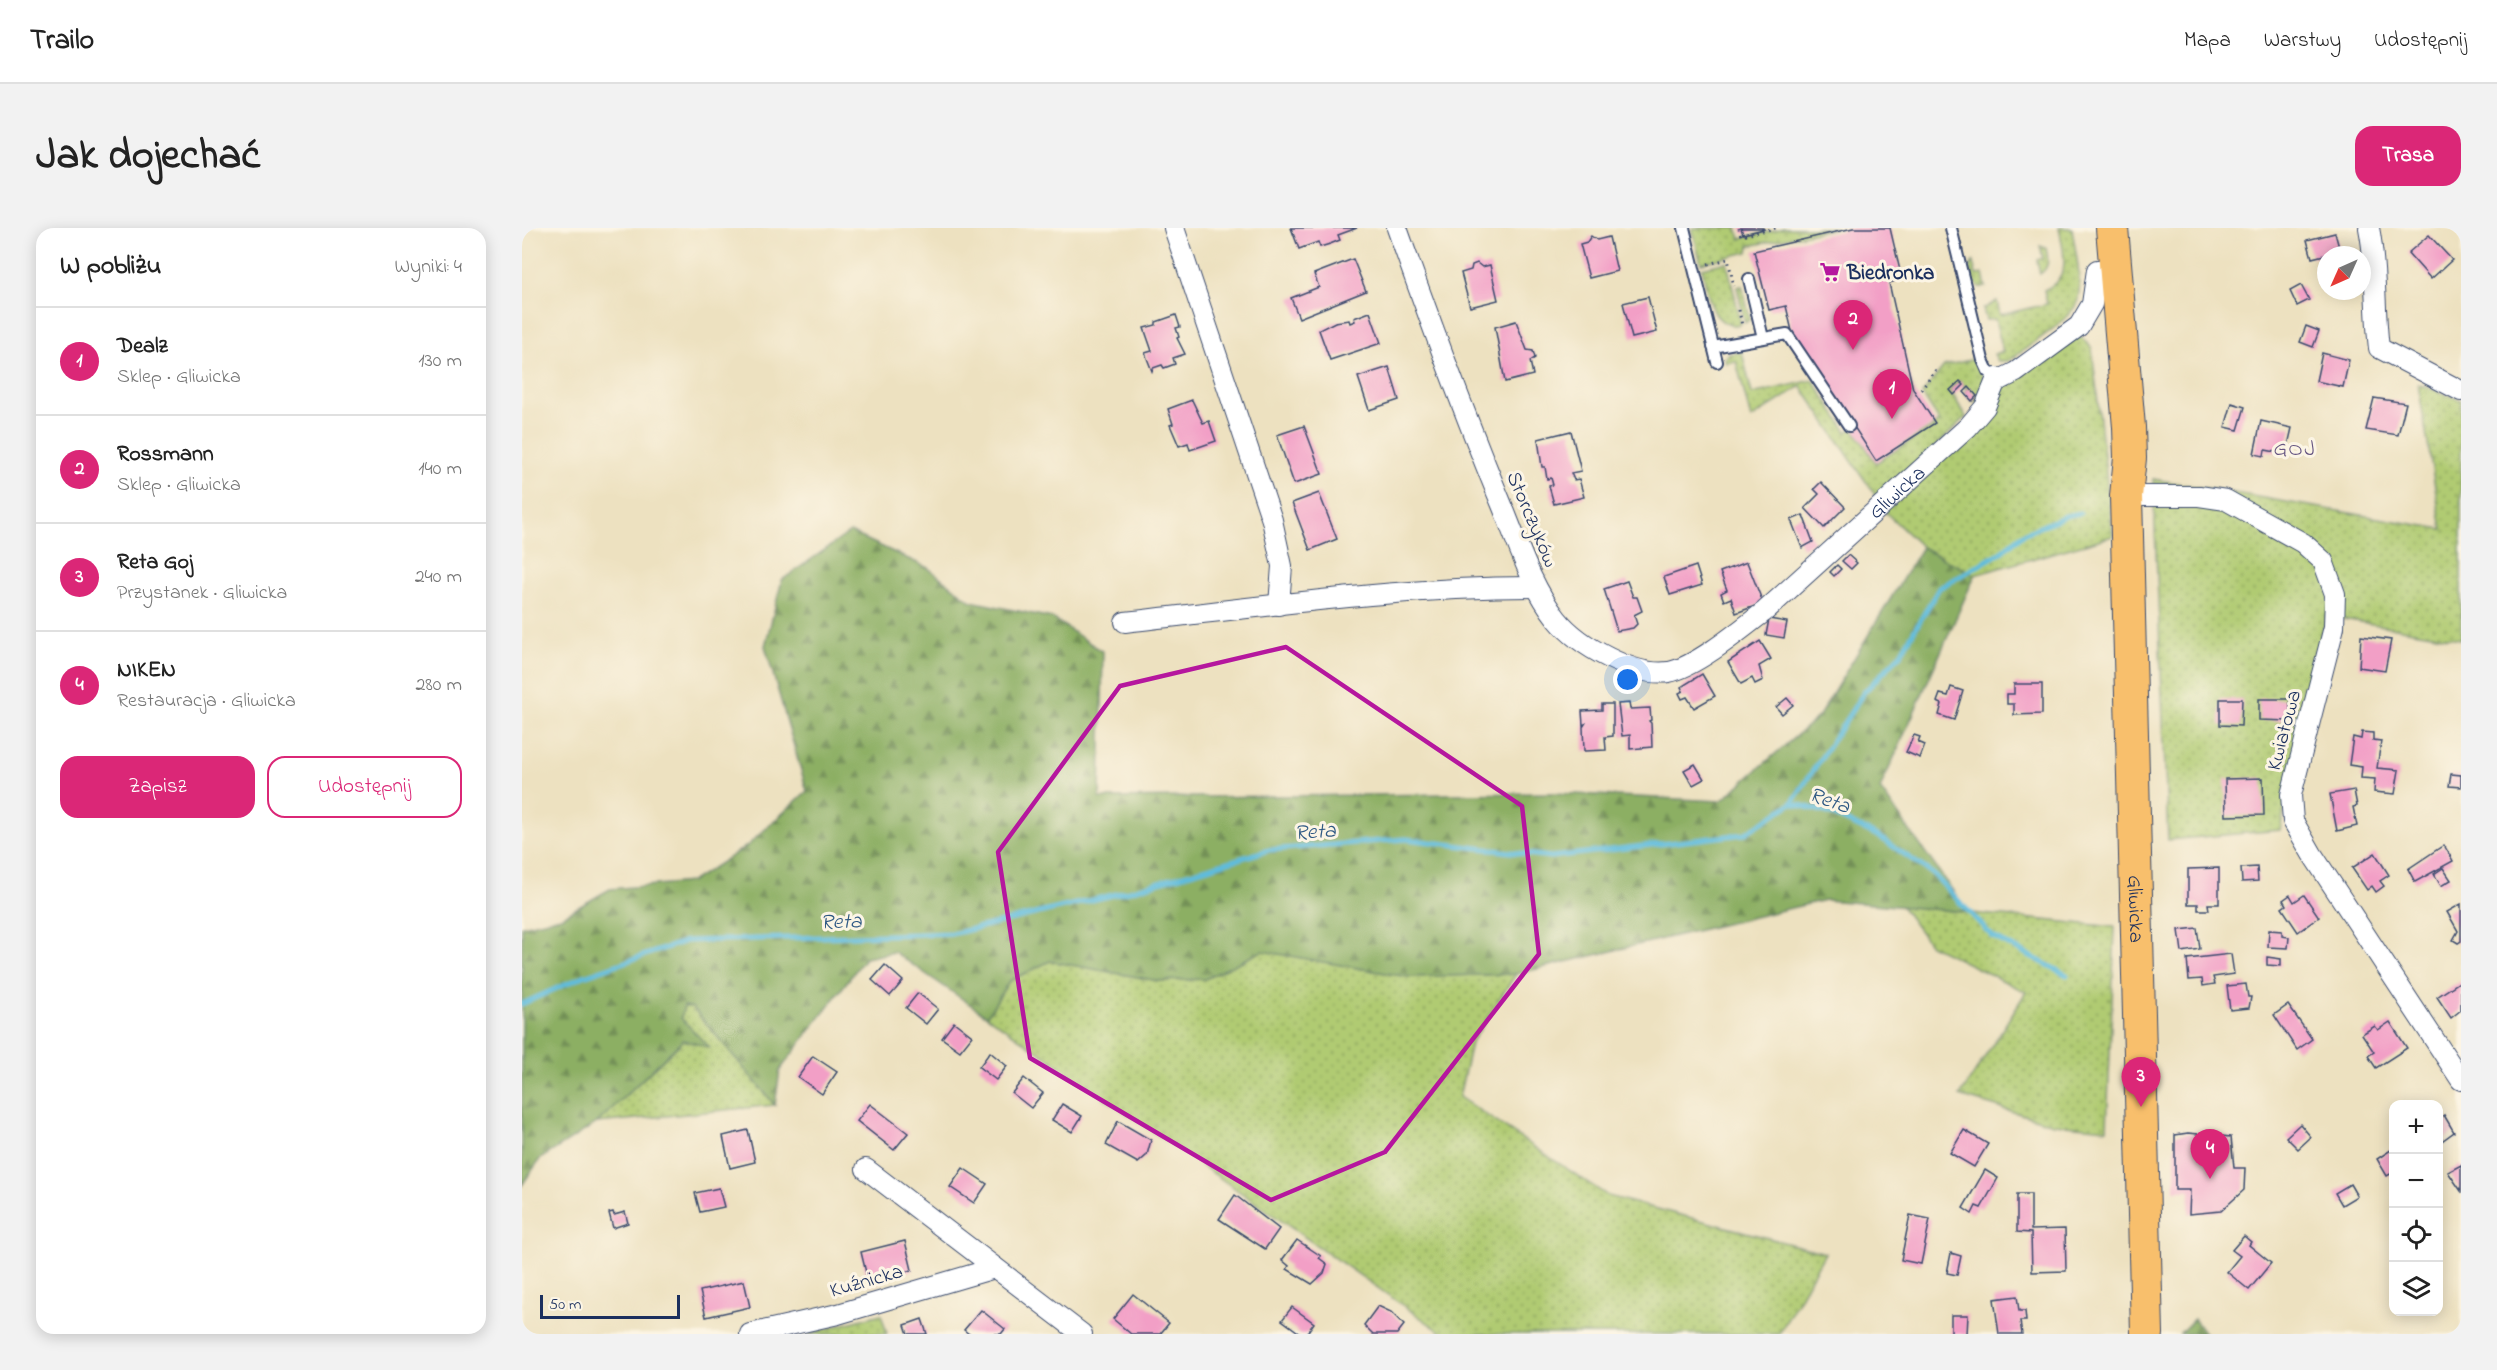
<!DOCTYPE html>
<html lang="pl">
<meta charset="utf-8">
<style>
body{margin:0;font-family:"Indie Flower",sans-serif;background:#f2f2f2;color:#222}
.controls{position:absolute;right:18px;bottom:18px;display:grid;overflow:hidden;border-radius:12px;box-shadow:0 3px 15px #0003}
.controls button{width:54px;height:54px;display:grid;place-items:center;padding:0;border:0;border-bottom:2px solid #e0e0e0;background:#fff;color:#222;font:30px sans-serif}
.compass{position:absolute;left:1795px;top:18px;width:54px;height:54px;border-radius:50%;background:#fff;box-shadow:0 3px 15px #0003;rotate:225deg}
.scale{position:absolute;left:18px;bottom:15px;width:140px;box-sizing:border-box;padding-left:6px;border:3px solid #1b2f5e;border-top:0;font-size:16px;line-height:21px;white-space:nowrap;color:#1b2f5e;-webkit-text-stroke:4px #fcf5e5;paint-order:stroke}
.you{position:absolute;left:1106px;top:452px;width:21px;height:21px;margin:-15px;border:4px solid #fff;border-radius:50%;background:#1a73e8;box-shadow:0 0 0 9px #1a73e833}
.badge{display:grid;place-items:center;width:39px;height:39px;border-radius:50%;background:#db2777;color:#fff;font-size:20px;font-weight:700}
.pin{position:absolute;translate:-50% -50px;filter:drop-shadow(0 2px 3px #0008)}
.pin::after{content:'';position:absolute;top:32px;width:21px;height:18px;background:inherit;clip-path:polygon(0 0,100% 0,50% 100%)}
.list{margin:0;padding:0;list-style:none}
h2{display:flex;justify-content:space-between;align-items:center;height:78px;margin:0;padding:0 24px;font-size:26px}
h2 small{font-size:20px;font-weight:400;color:#767676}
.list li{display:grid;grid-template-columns:39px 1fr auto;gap:18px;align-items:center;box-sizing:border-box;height:108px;padding:0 24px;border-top:2px solid #e0e0e0}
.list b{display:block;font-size:22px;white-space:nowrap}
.list p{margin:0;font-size:20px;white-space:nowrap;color:#767676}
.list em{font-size:20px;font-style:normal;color:#767676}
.actions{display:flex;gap:12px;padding:18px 24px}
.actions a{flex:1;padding:14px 0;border:2px solid #db2777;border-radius:18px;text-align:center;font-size:21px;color:#db2777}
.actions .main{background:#db2777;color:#fff}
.icon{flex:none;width:33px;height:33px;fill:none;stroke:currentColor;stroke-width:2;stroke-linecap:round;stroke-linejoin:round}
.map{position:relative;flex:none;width:1939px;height:1106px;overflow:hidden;border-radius:18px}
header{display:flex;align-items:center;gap:36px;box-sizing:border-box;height:84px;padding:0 30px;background:#fff;border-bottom:2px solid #e0e0e0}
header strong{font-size:28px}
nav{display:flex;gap:33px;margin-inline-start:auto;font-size:21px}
.intro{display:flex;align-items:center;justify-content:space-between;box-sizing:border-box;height:144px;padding:0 36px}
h1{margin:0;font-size:42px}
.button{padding:15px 27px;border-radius:18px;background:#db2777;color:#fff;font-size:21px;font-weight:700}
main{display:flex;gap:36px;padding:0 36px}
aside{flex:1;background:#fff;border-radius:18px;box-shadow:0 3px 15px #0003}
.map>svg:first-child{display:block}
</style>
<header>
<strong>Trailo</strong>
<nav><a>Mapa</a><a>Warstwy</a><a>Udostępnij</a></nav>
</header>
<div class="intro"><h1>Jak dojechać</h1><a class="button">Trasa</a></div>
<main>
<aside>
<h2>W pobliżu<small>Wyniki: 4</small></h2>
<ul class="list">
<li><span class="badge">1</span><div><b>Dealz</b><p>Sklep · Gliwicka</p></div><em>130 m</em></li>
<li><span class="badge">2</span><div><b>Rossmann</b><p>Sklep · Gliwicka</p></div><em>140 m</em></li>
<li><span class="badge">3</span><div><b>Reta Goj</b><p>Przystanek · Gliwicka</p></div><em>240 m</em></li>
<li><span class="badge">4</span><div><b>NIKEN</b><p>Restauracja · Gliwicka</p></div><em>280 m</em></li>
</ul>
<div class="actions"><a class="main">Zapisz</a><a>Udostępnij</a></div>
</aside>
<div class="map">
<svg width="1939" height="1106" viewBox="0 0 1939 1106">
<defs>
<pattern id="green-dots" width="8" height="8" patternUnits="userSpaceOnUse" patternTransform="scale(1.5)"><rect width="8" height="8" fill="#b0cb72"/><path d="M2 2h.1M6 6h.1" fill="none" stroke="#8ea561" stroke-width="1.8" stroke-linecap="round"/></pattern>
<pattern id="forest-firs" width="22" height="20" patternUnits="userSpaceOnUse" patternTransform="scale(1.5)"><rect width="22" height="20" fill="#8caf64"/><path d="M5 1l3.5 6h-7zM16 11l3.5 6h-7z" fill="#728f56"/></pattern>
</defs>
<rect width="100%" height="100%" fill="#fcf5e5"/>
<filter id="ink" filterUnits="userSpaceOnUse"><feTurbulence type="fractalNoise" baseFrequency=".0167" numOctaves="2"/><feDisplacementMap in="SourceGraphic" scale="12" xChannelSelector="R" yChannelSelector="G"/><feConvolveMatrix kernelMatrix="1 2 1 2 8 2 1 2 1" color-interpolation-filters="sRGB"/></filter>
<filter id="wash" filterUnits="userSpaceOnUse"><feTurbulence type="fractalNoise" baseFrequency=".008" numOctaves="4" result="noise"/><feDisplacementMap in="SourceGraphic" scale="24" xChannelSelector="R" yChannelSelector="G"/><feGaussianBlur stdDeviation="1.35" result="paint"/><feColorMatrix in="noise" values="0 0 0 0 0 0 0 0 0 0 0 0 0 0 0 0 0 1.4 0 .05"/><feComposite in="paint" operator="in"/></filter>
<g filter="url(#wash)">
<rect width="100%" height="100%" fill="#ede1c0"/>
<g fill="url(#green-dots)" stroke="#667d68" stroke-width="1.5">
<polygon points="1170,0 1215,0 1218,11 1262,0 1313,0 1227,18 1226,24 1179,35"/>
<path d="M1537 0H1550C1553 22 1560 49 1556 71 1553 90 1504 119 1487 133H1476L1472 126 1481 124 1473 91 1464 92 1461 81 1475 73 1478 87 1525 76 1522 62C1550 50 1542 25 1537 0Z"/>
<path d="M1518 18 1524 20C1526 31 1528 39 1518 46L1515 32 1521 30Z"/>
<path d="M1205 34 1219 96C1188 104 1185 60 1180 40Z"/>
<polygon points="1451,34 1454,47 1461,46 1464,59 1457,59 1449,50 1447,39"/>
<polygon points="1220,58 1228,91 1223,95 1215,59"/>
<polygon points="1558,108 1570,120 1591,308 1453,347 1400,319 1361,282 1484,156"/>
<polygon points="1220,124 1230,166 1291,152 1325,204 1331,200 1354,235 1418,194 1400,166 1422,138 1452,131 1467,160 1457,174 1450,173 1442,164 1445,161 1438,153 1428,162 1444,189 1355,275 1353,267 1279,158 1229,191 1214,133 1204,135 1203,131 1207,126"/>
<polygon points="1896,156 1939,172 1939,411 1804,388 1758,602 1646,612 1631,251 1920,301"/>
<polygon points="1379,678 1593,699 1585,901 1532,896 1438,868 1504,764 1408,717"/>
<polygon points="740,723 886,749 994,746 949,815 937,869 1086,968 1303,1025 1257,1106 922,1106 465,788 487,753 528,733 637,753 683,751"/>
<polygon points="162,778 171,780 253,877 75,895 162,812 186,818 159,790"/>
<polygon points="359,1086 365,1106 286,1106"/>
</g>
<g fill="url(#forest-firs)" stroke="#546f61" stroke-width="1.5">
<polygon points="328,304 406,340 449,373 530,390 581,424 578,570 1031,565 1199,573 1297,488 1400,319 1453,347 1358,561 1446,684 1303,672 994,746 886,749 740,723 683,751 637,753 528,733 487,753 465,788 372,724 343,730 258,842 253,877 171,780 162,778 159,790 187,819 161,812 75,895 18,931 0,957 0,698 39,689 88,661 169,654 225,618 285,563 243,418 260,352"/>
<polygon points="1672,1091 1683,1106 1658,1106 1658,1105"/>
</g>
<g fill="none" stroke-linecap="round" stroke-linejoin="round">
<g stroke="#5ebcdd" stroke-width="5">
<polyline points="1270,575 1342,464 1378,427 1417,360 1478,325 1501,306 1543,288 1558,285"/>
<polyline points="0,776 62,748 164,713 434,705 607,663 747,622 884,611 1029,629 1222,606 1270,575 1307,585 1356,608 1411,646 1471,709 1545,747"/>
</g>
</g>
<g id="blocks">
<g fill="#f29fc6">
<polygon points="769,0 835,0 816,7 818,12 808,16 798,19 796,14 777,21"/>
<polygon points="1219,0 1241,0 1242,1 1221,6"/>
<polygon points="1331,0 1368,0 1380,51 1367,55 1391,161 1413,195 1354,233 1270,103 1264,78 1247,82 1232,23"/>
<polygon points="1813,5 1818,23 1790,30 1785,12"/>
<polygon points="1907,7 1930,32 1909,51 1886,25"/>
<polygon points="1069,8 1075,12 1087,9 1095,43 1067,50 1058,16 1065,14"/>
<polygon points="831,31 844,63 777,90 769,70 797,59 792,46"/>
<polygon points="955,35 960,39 968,37 976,72 948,79 939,45 949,42 950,37"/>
<polygon points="1779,57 1787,72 1775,78 1768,63"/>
<polygon points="1126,69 1135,104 1110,110 1101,75"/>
<polygon points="848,84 859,115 808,132 797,102 813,94 827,92 828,95 833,93 832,90"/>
<polygon points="654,87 658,99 654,100 657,109 655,110 663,126 651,130 653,136 642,140 640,137 631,140 630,143 623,125 630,123 622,100 634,97 634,94"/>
<polygon points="994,93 1005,122 1011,123 1013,130 1008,133 1011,147 983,154 973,99"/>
<polygon points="1784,98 1797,103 1791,119 1778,114"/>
<polygon points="1800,125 1827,132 1821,159 1794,153"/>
<polygon points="867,139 877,172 847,182 836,149"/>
<polygon points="1438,153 1442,157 1432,167 1428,162"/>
<polygon points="1447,159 1455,168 1450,173 1442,164"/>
<polygon points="1852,170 1884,175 1876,207 1844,202"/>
<polygon points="670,172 681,195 687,193 694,213 668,222 666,215 657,218 648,197 651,196 646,181"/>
<polygon points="1710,175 1723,179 1716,202 1703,199"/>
<polygon points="1739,193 1770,200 1764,226 1743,222 1742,228 1732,226"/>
<polygon points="782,198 800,246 772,256 755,207"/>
<polygon points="1049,203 1059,243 1049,245 1052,252 1057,251 1062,269 1032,276 1027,258 1031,257 1029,250 1025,251 1023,239 1020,239 1016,211"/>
<polygon points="1299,254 1323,279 1302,300 1283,280 1297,266 1292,261"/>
<polygon points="797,265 815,311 788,322 770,275"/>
<polygon points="1281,287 1291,314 1280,320 1269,292"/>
<polygon points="1326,327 1335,335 1329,341 1320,333"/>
<polygon points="1225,334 1241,375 1214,385 1209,370 1202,373 1199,365 1205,362 1198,344"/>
<polygon points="1315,337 1319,341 1312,348 1308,344"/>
<polygon points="1174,338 1180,357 1148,367 1142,349"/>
<polygon points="1105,353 1111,369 1115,369 1120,383 1112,387 1115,396 1111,400 1095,403 1082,361"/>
<polygon points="1247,391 1265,394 1262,410 1244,407"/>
<polygon points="1839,408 1869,412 1863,443 1837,439"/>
<polygon points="1238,413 1249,431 1237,438 1241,452 1233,456 1230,450 1219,456 1206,434"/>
<polygon points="1180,446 1193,468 1172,480 1165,469 1160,471 1157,465 1161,463 1159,459"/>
<polygon points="1492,456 1520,456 1520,486 1492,487 1492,476 1485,476 1485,466 1492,466"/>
<polygon points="1429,459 1441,463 1432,492 1417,487 1420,476 1415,474 1418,466 1426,468"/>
<polygon points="1265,470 1271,477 1260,486 1254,479"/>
<polygon points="1698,471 1720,471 1719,498 1698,497"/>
<polygon points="1737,471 1768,471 1768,493 1737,492"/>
<polygon points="1107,475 1108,481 1128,480 1129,492 1127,493 1129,495 1130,519 1108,521 1108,507 1100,508 1096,476"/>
<polygon points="1080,476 1091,476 1091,508 1083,509 1084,522 1062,523 1061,499 1063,496 1061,497 1060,483 1080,482"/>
<polygon points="1840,504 1851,505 1851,512 1859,513 1855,540 1877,542 1873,566 1852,564 1853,551 1839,550 1840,539 1827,537 1831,509 1839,511"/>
<polygon points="1392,507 1398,509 1396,514 1403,517 1398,530 1384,524"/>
<polygon points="1173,536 1182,551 1171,557 1162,542"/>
<polygon points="1929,546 1939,547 1939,559 1927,558"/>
<polygon points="1741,550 1742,587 1704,588 1703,551"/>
<polygon points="1832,562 1835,578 1831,579 1835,598 1815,603 1808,566"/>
<polygon points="1922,617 1931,633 1893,654 1886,641"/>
<polygon points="1853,625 1867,647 1858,653 1862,658 1854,664 1850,658 1845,662 1830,640"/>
<polygon points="1735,639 1736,653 1720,654 1719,640"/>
<polygon points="1697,640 1697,676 1686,676 1687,682 1676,682 1676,676 1666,676 1666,641"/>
<polygon points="1921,640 1929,652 1919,658 1912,646"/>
<polygon points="1768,667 1772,674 1782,667 1797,689 1776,704 1760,680 1764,677 1761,672"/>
<polygon points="1939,676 1939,713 1936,715 1931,712 1936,703 1925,684"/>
<polygon points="1675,700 1678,721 1660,724 1657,702"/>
<polygon points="1747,702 1760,703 1760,708 1767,709 1766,720 1746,719"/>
<polygon points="1709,726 1712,746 1691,749 1693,756 1681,758 1680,751 1667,752 1665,731"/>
<polygon points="1745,729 1759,731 1759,738 1745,737"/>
<polygon points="363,737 381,753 368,768 350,752"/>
<polygon points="1939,753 1939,782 1929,790 1915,769"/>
<polygon points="1724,756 1726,769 1729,769 1727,780 1708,782 1705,758"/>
<polygon points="396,765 416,781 404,796 384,780"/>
<polygon points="1766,777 1790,811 1775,822 1752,787"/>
<polygon points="432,794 450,808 438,823 420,810"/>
<polygon points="1868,794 1885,820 1854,840 1846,828 1852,824 1840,806 1853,798 1856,802"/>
<polygon points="468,824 485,838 474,852 457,839"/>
<polygon points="291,828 315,844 300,866 276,849"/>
<polygon points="502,850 521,865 509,880 490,865"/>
<polygon points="348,876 386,905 372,922 335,893"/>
<polygon points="540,876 560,888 550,904 530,892"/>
<polygon points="1922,887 1932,904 1917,915 1917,891"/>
<polygon points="596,893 629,912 625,927 616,935 584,917"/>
<polygon points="1778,896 1789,909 1776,921 1764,909"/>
<polygon points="226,902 233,934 208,940 201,908"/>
<polygon points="1442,902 1466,916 1452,939 1428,925"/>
<polygon points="1666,905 1709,909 1712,940 1723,940 1722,962 1699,983 1667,986 1668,962 1653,962 1653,907"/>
<polygon points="1872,920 1872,944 1865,948 1855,931"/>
<polygon points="1939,937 1939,963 1926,944"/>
<polygon points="441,940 465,956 452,975 428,959"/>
<polygon points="1463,942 1476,950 1459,980 1454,978 1450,986 1441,980"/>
<polygon points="1828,956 1835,968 1820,977 1813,965"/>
<polygon points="197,960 202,979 178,984 173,965"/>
<polygon points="1495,966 1509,966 1509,1002 1543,1001 1544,1043 1510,1044 1509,1005 1495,1004"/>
<polygon points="713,967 757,1001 743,1021 697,991"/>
<polygon points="91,984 92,987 103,984 106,995 91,1000 87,985"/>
<polygon points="1388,987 1408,991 1399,1036 1379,1032"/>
<polygon points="1722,1008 1729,1014 1727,1017 1749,1035 1727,1062 1705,1044 1718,1028 1710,1022"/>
<polygon points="775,1012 799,1028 797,1030 805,1036 802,1045 790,1056 765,1041 767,1038 760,1032"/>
<polygon points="383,1013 390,1042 360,1049 361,1053 347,1057 339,1024"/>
<polygon points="1429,1025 1439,1028 1435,1047 1425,1045"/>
<polygon points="222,1053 228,1079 184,1089 178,1063"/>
<polygon points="611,1066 647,1095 638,1106 609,1106 591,1091"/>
<polygon points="1495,1068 1497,1083 1503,1083 1504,1093 1498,1093 1500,1106 1477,1106 1472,1071"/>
<polygon points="856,1078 869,1084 882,1097 875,1106 851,1106 842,1097"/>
<polygon points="770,1079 792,1095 784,1106 779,1106 760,1092"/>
<polygon points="459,1082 483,1101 479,1106 447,1106 442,1102"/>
<polygon points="1429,1087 1446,1087 1445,1106 1429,1106"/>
<polygon points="400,1091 405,1106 386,1106 383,1097"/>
</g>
</g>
</g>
<g filter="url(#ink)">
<use href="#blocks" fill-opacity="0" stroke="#3a4a6d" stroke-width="1.5"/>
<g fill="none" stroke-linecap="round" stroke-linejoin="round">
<g stroke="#3a4a6d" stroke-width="14">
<g id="service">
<polyline points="1162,0 1195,134"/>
<polyline points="1429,0 1461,132 1466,143 1475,150"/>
<polyline points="1227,51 1241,110"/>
<polyline points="1191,119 1265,106 1327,198"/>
</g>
</g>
<g stroke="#3a4a6d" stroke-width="22">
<g id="minor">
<polyline points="652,0 750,292 760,338 757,377"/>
<path id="s1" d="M875 0C908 93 942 186 980 277 996 316 1009 358 1035 391 1057 418 1112 449 1147 444 1174 439 1221 400 1243 383L1446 199 1463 179 1475 150 1480 151 1494 144 1557 98 1570 76 1575 42"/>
<path d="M1847 0C1855 39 1852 80 1857 120L1939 163"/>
<polyline points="1604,268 1677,268 1704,272 1781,315 1801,333 1813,366 1812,399 1769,567 1771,593 1790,626 1939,852"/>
<path d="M603 394C739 379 877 359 1014 359"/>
<polyline points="344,941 560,1106"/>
<polyline points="228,1106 316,1086 473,1040"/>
</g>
</g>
<g stroke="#3a4a6d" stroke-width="34">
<g id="primary">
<path id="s2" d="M1590 0 1607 199 1608 230 1604 268 1625 1106"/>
</g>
</g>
<g stroke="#3a4a6d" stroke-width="3" stroke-dasharray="1.5 4.5" stroke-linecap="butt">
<polyline points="1217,0 1219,8 1254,0"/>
<polyline points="1186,36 1206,31 1212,58"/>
<polyline points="1217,82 1220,98"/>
<polyline points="1399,162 1414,142"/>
</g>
<use href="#service" stroke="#fff" stroke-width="10"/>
<use href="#minor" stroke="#fff" stroke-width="20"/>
<use href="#primary" stroke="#f8bf6c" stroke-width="32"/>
</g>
</g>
<path fill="none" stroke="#b5179e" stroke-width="4.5" stroke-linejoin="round" d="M764 419 1000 578 1017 726 863 924 749 972 508 830 476 624 598 458Z"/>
<defs>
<g id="supermarket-bare" transform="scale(1.62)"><path d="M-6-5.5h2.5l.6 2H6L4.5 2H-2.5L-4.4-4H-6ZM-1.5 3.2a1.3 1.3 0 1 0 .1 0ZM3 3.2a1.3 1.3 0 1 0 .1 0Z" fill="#b5179e" stroke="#fcf5e5" stroke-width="2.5" paint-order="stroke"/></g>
</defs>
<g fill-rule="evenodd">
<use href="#supermarket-bare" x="1308" y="44"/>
</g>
<g text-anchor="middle" stroke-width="6" stroke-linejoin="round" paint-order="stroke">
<g font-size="21" font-weight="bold" fill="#1b2f5e" stroke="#fcf5e5" text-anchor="start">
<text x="1325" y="51">Biedronka</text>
</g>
<g font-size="21" fill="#1b2f5e" stroke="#fcf5e5">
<text dy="7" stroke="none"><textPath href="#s1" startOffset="843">Gliwicka</textPath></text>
<text transform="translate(1011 291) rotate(67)" y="7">Storczyków</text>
<text transform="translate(1761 502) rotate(-75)" y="7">Kwiatowa</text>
<text dy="7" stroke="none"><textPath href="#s2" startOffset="682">Gliwicka</textPath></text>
<text transform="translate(344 1052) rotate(-16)" y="7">Kuźnicka</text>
</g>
<g font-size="22" letter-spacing="1.5" fill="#665682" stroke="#fcf5e5">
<text x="1773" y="227">GOJ</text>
</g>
<g font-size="22" font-style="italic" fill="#2f5984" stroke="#fcf5e5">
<text transform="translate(1308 571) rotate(19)" y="8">Reta</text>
<text transform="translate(793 602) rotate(-4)" y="8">Reta</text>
<text transform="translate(319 692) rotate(-2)" y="8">Reta</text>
</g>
</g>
</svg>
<div class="controls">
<button>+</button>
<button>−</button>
<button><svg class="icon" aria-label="locate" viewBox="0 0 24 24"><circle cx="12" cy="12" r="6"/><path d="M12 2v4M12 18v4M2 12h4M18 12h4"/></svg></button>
<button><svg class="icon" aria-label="layers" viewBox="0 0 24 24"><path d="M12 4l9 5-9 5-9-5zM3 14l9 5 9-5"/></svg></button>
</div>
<svg class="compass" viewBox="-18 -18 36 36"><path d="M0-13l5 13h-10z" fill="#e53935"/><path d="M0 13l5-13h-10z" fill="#767676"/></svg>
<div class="scale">50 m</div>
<div class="you"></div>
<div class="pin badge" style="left:1370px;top:191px">1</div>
<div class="pin badge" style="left:1331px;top:122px">2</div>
<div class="pin badge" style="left:1619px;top:879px">3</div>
<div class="pin badge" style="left:1688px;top:951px">4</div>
</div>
</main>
